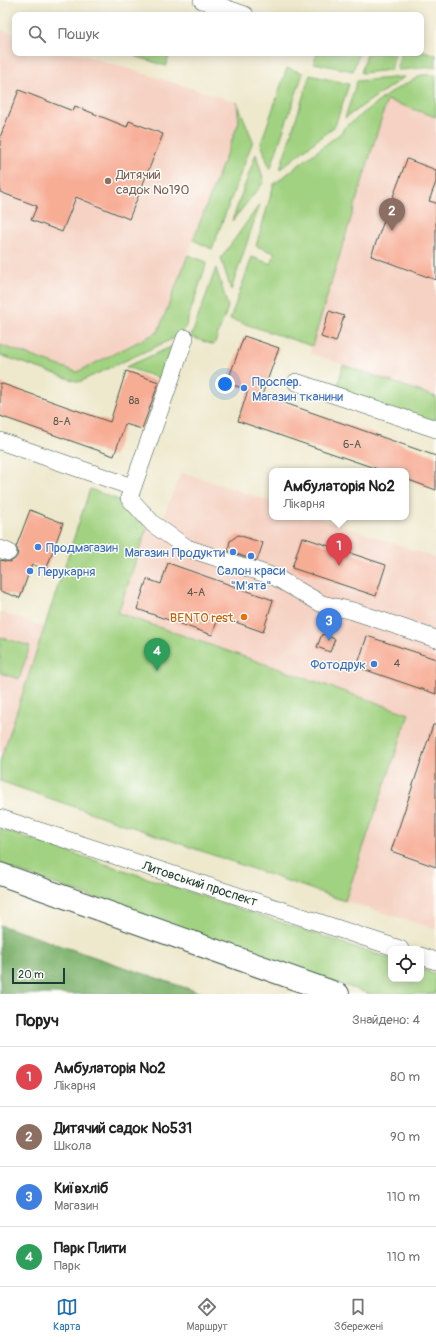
<!DOCTYPE html>
<html lang="uk">
<meta charset="utf-8">
<style>
body{margin:0;font-family:Pangolin,sans-serif;background:#f6f6f6;color:#222}
.controls{position:absolute;right:12px;bottom:12px;display:grid;overflow:hidden;border-radius:8px;box-shadow:0 2px 10px #0003}
.controls button{width:36px;height:36px;display:grid;place-items:center;padding:0;border:0;border-bottom:1px solid #e0e0e0;background:#fff;color:#222;font:20px sans-serif}
.scale{position:absolute;left:12px;bottom:10px;width:53px;box-sizing:border-box;padding-left:4px;border:2px solid #1f3d34;border-top:0;font-size:11px;line-height:14px;white-space:nowrap;color:#1f3d34;-webkit-text-stroke:3px #fdfcf7;paint-order:stroke}
.you{position:absolute;left:225px;top:384px;width:14px;height:14px;margin:-10px;border:3px solid #fff;border-radius:50%;background:#1a73e8;box-shadow:0 0 0 6px #1a73e833}
.badge{display:grid;place-items:center;width:26px;height:26px;border-radius:50%;background:#1f6fb2;color:#fff;font-size:13px;font-weight:700}
.pin{position:absolute;translate:-50% -33px;filter:drop-shadow(0 1px 2px #0008)}
.pin::after{content:'';position:absolute;top:21px;width:14px;height:12px;background:inherit;clip-path:polygon(0 0,100% 0,50% 100%)}
.popup{position:absolute;left:269px;top:468px;width:140px;height:52px;box-sizing:border-box;display:grid;place-content:center;border-radius:8px;background:#fff;filter:drop-shadow(0 1px 3px #0005);font-size:13px;white-space:nowrap;color:#767676}
.popup b{font-size:15px;color:#222}
.popup::after{content:'';position:absolute;left:50%;top:100%;margin-left:-8px;border:8px solid transparent;border-top-color:#fff}
.list{margin:0;padding:0;list-style:none}
h2{display:flex;justify-content:space-between;align-items:center;height:52px;margin:0;padding:0 16px;font-size:17px}
h2 small{font-size:13px;font-weight:400;color:#767676}
.list li{display:grid;grid-template-columns:26px 1fr auto;gap:12px;align-items:center;box-sizing:border-box;height:60px;padding:0 16px;border-top:1px solid #e0e0e0}
.list b{display:block;font-size:15px;white-space:nowrap}
.list p{margin:0;font-size:13px;white-space:nowrap;color:#767676}
.list em{font-size:13px;font-style:normal;color:#767676}
.icon{flex:none;width:22px;height:22px;fill:none;stroke:currentColor;stroke-width:2;stroke-linecap:round;stroke-linejoin:round}
.map{position:relative;flex:none;width:436px;height:994px;overflow:hidden}
.search{position:absolute;background:#fff;box-shadow:0 2px 10px #0003;left:12px;right:12px;top:12px;height:44px;display:flex;align-items:center;gap:10px;box-sizing:border-box;padding:0 14px;border-radius:8px;color:#767676;font-size:15px}
.sheet{height:292px;background:#fff}
nav{display:flex;justify-content:space-around;align-items:center;box-sizing:border-box;height:56px;border-top:1px solid #e0e0e0;background:#fff;font-size:11px;color:#767676}
nav a{display:grid;justify-items:center;gap:2px}
nav .on{color:#1f6fb2}
.map>svg:first-child{display:block}
</style>
<div class="map">
<svg width="436" height="994" viewBox="0 0 436 994">
<rect width="100%" height="100%" fill="#fdfcf7"/>
<filter id="ink" filterUnits="userSpaceOnUse"><feTurbulence type="fractalNoise" baseFrequency=".025" numOctaves="2"/><feDisplacementMap in="SourceGraphic" scale="8" xChannelSelector="R" yChannelSelector="G"/><feConvolveMatrix kernelMatrix="1 2 1 2 8 2 1 2 1" color-interpolation-filters="sRGB"/></filter>
<filter id="wash" filterUnits="userSpaceOnUse"><feTurbulence type="fractalNoise" baseFrequency=".012" numOctaves="4" result="noise"/><feDisplacementMap in="SourceGraphic" scale="16" xChannelSelector="R" yChannelSelector="G"/><feGaussianBlur stdDeviation="0.9" result="paint"/><feColorMatrix in="noise" values="0 0 0 0 0 0 0 0 0 0 0 0 0 0 0 0 0 1.4 0 .05"/><feComposite in="paint" operator="in"/></filter>
<g filter="url(#wash)">
<rect width="100%" height="100%" fill="#eee8cc"/>
<g fill="#f5d2c3">
<polygon points="0,29 15,34 15,53 76,53 237,102 239,122 158,332 77,372 0,345"/>
<polygon points="387,100 436,117 436,397 310,353"/>
<polygon points="181,472 272,502 272,517 318,517 436,558 436,929 345,901 409,714 118,613 147,528 158,531"/>
<polygon points="0,612 44,627 0,762"/>
</g>
<g fill="#a1d281" stroke="#60885a">
<polygon points="421,50 436,55 436,67 397,70 401,53 421,53"/>
<polygon points="136,53 170,53 166,66 135,56"/>
<polygon points="317,53 359,53 353,71 314,63"/>
<polygon points="367,53 395,53 391,70 361,73"/>
<polygon points="287,68 303,73 270,170 261,143"/>
<polygon points="310,75 349,84 335,126 280,169"/>
<polygon points="422,75 436,75 436,117 387,100 312,346 230,319 252,257 271,264 275,253 256,246 274,184 342,132 344,128 391,92"/>
<polygon points="404,77 345,118 357,81"/>
<polygon points="237,102 253,141 212,249 193,240 239,122"/>
<polygon points="256,154 264,182 232,221"/>
<polygon points="260,204 231,290 221,258"/>
<polygon points="188,255 207,262 183,334 79,382 0,355 0,345 77,372 158,332"/>
<polygon points="216,268 228,307 214,345 191,337"/>
<polygon points="182,342 167,381 126,367"/>
<polygon points="343,365 436,397 436,426 336,392"/>
<polygon points="90,489 124,502 147,528 118,613 409,714 345,901 0,781 0,762"/>
<polygon points="0,637 30,646 19,679 0,673"/>
<polygon points="0,829 391,959 391,979 421,979 421,969 436,974 436,994 369,994 0,865"/>
</g>
<polygon fill="#80b46f" stroke="#507852" points="0,925 204,994 0,994"/>
<g id="blocks">
<g fill="#f7ac94">
<polygon points="19,90 73,111 75,106 127,127 129,121 163,134 129,219 76,197 62,232 31,220 37,206 0,192 0,137"/>
<polygon points="407,159 436,170 436,182 429,201 436,203 436,280 371,256"/>
<polygon points="329,311 344,316 336,342 321,337"/>
<polygon points="244,336 279,348 262,395 436,456 436,490 406,479 406,471 383,471 238,421 248,390 227,383"/>
<polygon points="126,371 159,382 142,429 125,424 114,456 0,416 0,383 110,422"/>
<polygon points="30,510 63,523 46,570 32,564 20,598 0,591 0,560 10,562 15,559 17,556 18,551 16,547"/>
<polygon points="238,535 263,543 257,561 228,551 230,541"/>
<polygon points="302,537 386,565 376,596 292,568"/>
<polygon points="168,563 273,600 263,632 219,616 212,635 137,609 147,579 161,584"/>
<polygon points="322,634 335,639 330,652 317,647"/>
<polygon points="367,636 436,659 436,694 357,667"/>
<polygon points="433,725 436,725 436,867 391,851"/>
</g>
</g>
</g>
<g filter="url(#ink)">
<use href="#blocks" fill-opacity="0" stroke="#3e574b" stroke-width="1"/>
<g fill="none" stroke-linecap="round" stroke-linejoin="round">
<g stroke="#3e574b" stroke-width="18">
<g id="minor">
<polyline points="202,0 245,15"/>
<polyline points="185,338 129,498 153,524 187,548 275,577 322,604 353,611 436,639"/>
<polyline points="296,382 436,429"/>
<polyline points="0,441 132,487"/>
<polyline points="0,549 8,552"/>
<polyline points="0,818 400,949"/>
<polyline points="421,956 436,961"/>
</g>
</g>
<g stroke="#3e574b" stroke-width="24">
<polyline id="major" points="0,874 338,994"/>
</g>
<use href="#minor" stroke="#fff" stroke-width="17"/>
<use href="#major" stroke="#fff" stroke-width="22"/>
</g>
</g>
<circle fill="#8d6e63" stroke="#fdfcf7" stroke-width="1.5" cx="108" cy="181" r="4"/>
<g fill="#3f7fe0" stroke="#fdfcf7" stroke-width="1.5">
<circle cx="244" cy="388" r="4"/>
<circle cx="38" cy="547" r="4"/>
<circle cx="233" cy="552" r="4"/>
<circle cx="251" cy="556" r="4"/>
<circle cx="30" cy="571" r="4"/>
<circle cx="374" cy="664" r="4"/>
</g>
<circle fill="#e8710a" stroke="#fdfcf7" stroke-width="1.5" cx="244" cy="617" r="4"/>
<g text-anchor="middle" stroke-width="3" stroke-linejoin="round" paint-order="stroke">
<g font-size="11" fill="#55594c">
<text x="134" y="404">8а</text>
<text x="62" y="425">8-А</text>
<text x="352" y="448">6-А</text>
<text x="196" y="596">4-А</text>
<text x="397" y="667">4</text>
</g>
<g font-size="13" fill="#785e54" stroke="#fdfcf7" text-anchor="start">
<text x="116" y="179">Дитячий<tspan x="116" dy="15">садок №190</tspan></text>
</g>
<g font-size="13" fill="#366cbe" stroke="#fdfcf7" text-anchor="start">
<text x="252" y="386">Проспер.<tspan x="252" dy="15">Магазин тканини</tspan></text>
<text x="46" y="552">Продмагазин</text>
<text x="225" y="557" text-anchor="end">Магазин Продукти</text>
<text x="251" y="575" text-anchor="middle">Салон краси<tspan x="251" dy="15">"М'ята"</tspan></text>
<text x="38" y="576">Перукарня</text>
<text x="366" y="669" text-anchor="end">Фотодрук</text>
</g>
<g font-size="13" fill="#c56008" stroke="#fdfcf7" text-anchor="end">
<text x="236" y="622">BENTO rest.</text>
</g>
<g font-size="13" fill="#1f3d34" stroke="#fdfcf7">
<text transform="translate(200 883) rotate(18)" y="5">Литовський проспект</text>
</g>
</g>
</svg>
<div class="controls">
<button><svg class="icon" aria-label="locate" viewBox="0 0 24 24"><circle cx="12" cy="12" r="6"/><path d="M12 2v4M12 18v4M2 12h4M18 12h4"/></svg></button>
</div>
<div class="scale">20 m</div>
<div class="you"></div>
<div class="pin badge" style="left:339px;top:566px;background:#e0444e">1</div>
<div class="popup"><b>Амбулаторія №2</b>Лікарня</div>
<div class="pin badge" style="left:392px;top:231px;background:#8d6e63">2</div>
<div class="pin badge" style="left:329px;top:641px;background:#3f7fe0">3</div>
<div class="pin badge" style="left:157px;top:671px;background:#2e9e5b">4</div>
<div class="search"><svg class="icon" aria-label="search" viewBox="0 0 24 24"><circle cx="10" cy="10" r="6"/><path d="M15 15l6 6"/></svg>Пошук</div>
</div>
<section class="sheet">
<h2>Поруч<small>Знайдено: 4</small></h2>
<ul class="list">
<li><span class="badge" style="background:#e0444e">1</span><div><b>Амбулаторія №2</b><p>Лікарня</p></div><em>80 m</em></li>
<li><span class="badge" style="background:#8d6e63">2</span><div><b>Дитячий садок №531</b><p>Школа</p></div><em>90 m</em></li>
<li><span class="badge" style="background:#3f7fe0">3</span><div><b>Київхліб</b><p>Магазин</p></div><em>110 m</em></li>
<li><span class="badge" style="background:#2e9e5b">4</span><div><b>Парк Плити</b><p>Парк</p></div><em>110 m</em></li>
</ul>
</section>
<nav>
<a class="on"><svg class="icon" aria-label="map" viewBox="0 0 24 24"><path d="M3 6l6-2 6 2 6-2v14l-6 2-6-2-6 2zM9 4v14M15 6v14"/></svg>Карта</a>
<a><svg class="icon" aria-label="directions" viewBox="0 0 24 24"><path d="M12 3l9 9-9 9-9-9zM9 14v-3h6M13 9l2 2-2 2"/></svg>Маршрут</a>
<a><svg class="icon" aria-label="saved" viewBox="0 0 24 24"><path d="M7 4h10v16l-5-4-5 4z"/></svg>Збережені</a>
</nav>
